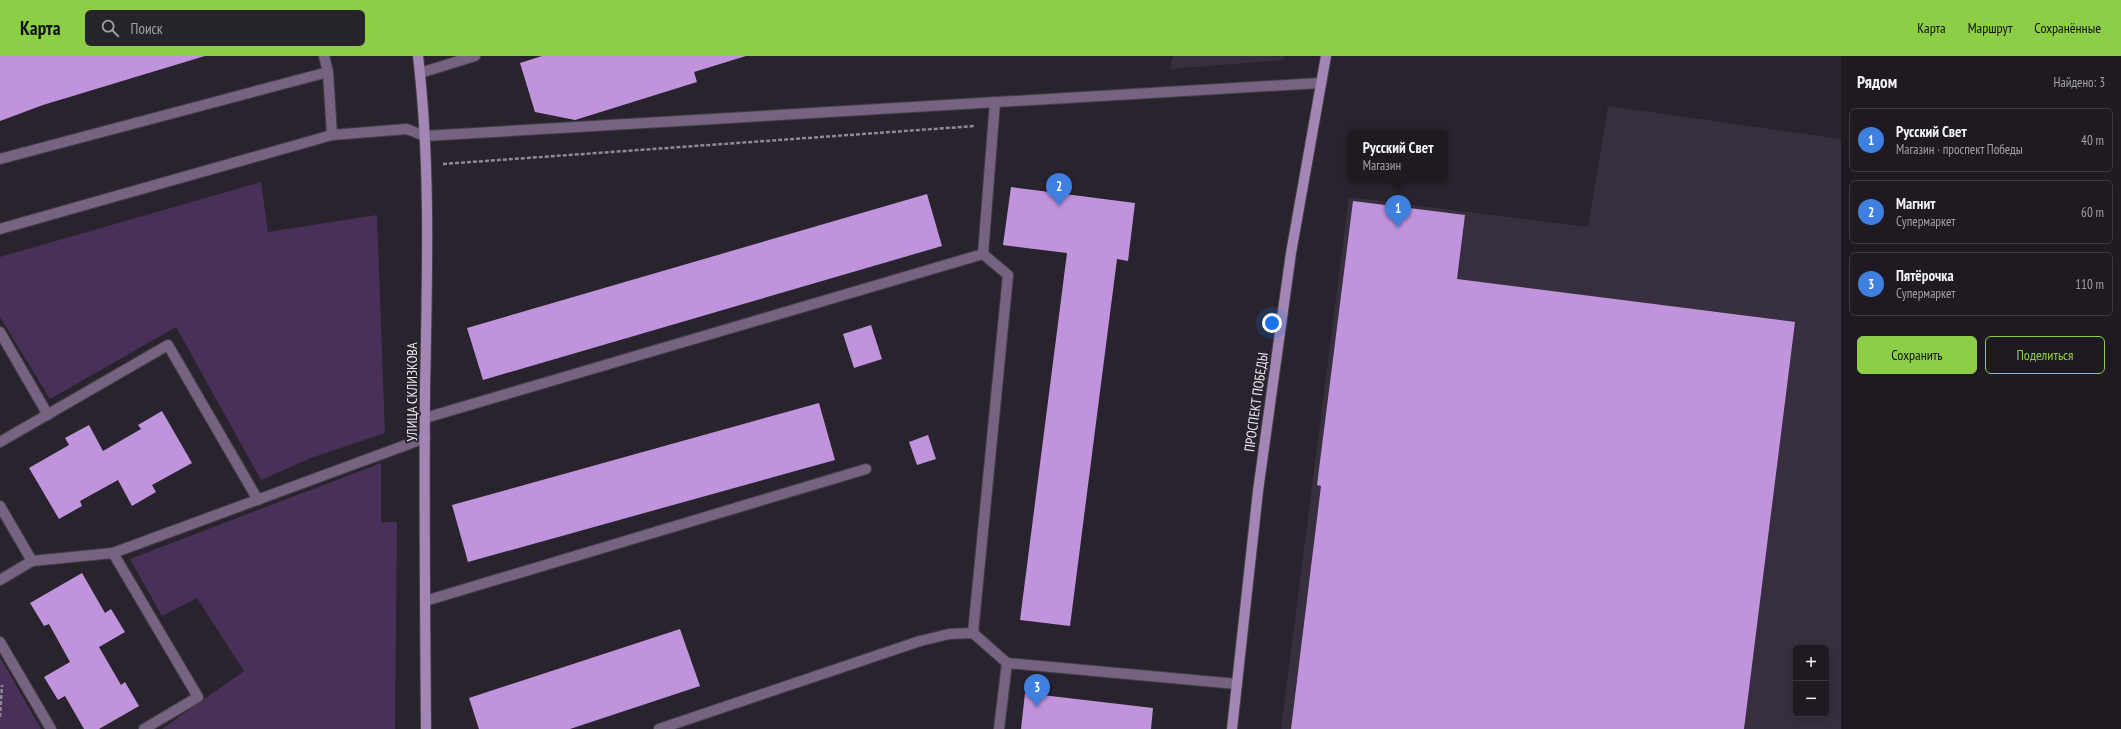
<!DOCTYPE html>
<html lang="ru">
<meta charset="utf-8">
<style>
body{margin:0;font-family:"PT Sans Narrow",sans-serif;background:#27232a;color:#f1f3f6}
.controls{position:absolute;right:12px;bottom:12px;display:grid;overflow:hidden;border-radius:6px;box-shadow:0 2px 10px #0003}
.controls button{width:36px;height:36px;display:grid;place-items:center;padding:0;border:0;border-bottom:1px solid #3c3840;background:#1f1a22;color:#f1f3f6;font:20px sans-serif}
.you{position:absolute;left:1272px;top:267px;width:14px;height:14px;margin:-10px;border:3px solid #fff;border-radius:50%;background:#1a73e8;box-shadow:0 0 0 6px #1a73e833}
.badge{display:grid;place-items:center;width:26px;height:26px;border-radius:50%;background:#8cce45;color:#fff;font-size:13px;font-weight:700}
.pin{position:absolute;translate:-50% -33px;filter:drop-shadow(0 1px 2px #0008)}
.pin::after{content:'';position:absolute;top:21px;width:14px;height:12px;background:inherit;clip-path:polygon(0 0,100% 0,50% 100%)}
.popup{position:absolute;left:1348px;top:74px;width:100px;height:52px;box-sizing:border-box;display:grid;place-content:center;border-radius:6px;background:#1f1a22;filter:drop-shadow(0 1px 3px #0005);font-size:13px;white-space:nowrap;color:#a1a1a5}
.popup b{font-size:15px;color:#f1f3f6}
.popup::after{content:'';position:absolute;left:50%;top:100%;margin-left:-8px;border:8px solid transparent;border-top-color:#1f1a22}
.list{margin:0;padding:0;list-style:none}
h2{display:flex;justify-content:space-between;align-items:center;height:52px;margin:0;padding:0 16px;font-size:17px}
h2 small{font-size:13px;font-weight:400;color:#a1a1a5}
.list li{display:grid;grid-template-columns:26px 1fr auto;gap:12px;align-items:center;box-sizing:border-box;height:64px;margin:0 8px 8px;padding:0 8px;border:1px solid #3c3840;border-radius:6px}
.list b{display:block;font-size:15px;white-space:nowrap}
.list p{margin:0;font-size:13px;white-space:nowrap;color:#a1a1a5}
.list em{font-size:13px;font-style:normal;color:#a1a1a5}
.actions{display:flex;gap:8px;padding:12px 16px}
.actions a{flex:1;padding:9px 0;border:1px solid #8cce45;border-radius:6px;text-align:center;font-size:14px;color:#8cce45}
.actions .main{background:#8cce45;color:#111}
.icon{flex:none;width:22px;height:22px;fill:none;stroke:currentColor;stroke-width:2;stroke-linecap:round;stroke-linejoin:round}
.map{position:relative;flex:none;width:1841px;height:673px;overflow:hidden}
header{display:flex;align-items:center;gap:24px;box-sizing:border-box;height:56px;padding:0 20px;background:#8cce45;color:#111}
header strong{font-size:19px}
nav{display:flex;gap:22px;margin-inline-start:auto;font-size:14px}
.search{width:280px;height:36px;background:#27232a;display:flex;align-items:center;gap:10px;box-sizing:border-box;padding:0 14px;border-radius:6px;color:#a1a1a5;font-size:15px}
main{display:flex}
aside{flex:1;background:#1f1a22}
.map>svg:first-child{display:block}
</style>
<header>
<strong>Карта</strong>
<div class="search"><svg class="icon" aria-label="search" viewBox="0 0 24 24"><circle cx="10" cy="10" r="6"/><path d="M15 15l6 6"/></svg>Поиск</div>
<nav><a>Карта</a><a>Маршрут</a><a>Сохранённые</a></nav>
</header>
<main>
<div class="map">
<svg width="1841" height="673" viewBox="0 0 1841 673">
<rect width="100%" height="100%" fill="#29232d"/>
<g fill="#372f3d" fill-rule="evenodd">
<polygon points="1173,0 1285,0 1284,4 1170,13"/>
<path d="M1608 50 1841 83V673H1281L1349 141 1588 171ZM1796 592H1826V658H1796Z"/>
</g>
<g fill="#483058">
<polygon points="261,126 268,176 377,159 385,377 311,402 261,424 176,271 50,343 0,261 0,201"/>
<polygon points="381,407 381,466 397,466 395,673 162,673 244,615 197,542 162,560 130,503"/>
<polygon points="0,601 41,673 0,673"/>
</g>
<g fill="#c094dd">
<polygon points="0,0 205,0 43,49 0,65"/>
<polygon points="542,0 746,0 694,16 697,26 575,64 535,56 520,7"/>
<polygon points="1011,131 1135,147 1128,205 1117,203 1070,570 1020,564 1067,197 1003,189"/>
<polygon points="927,138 942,190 483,324 467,272"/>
<polygon points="1353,145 1465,159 1457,223 1795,266 1744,673 1291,673 1321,430 1317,429"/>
<polygon points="871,269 882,303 854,312 843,278"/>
<polygon points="819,347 835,404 468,506 452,449"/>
<polygon points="162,355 192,407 152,429 156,436 132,450 118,424 80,445 82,450 59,463 29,412 69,389 65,382 89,369 103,395 141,373 138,369"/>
<polygon points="928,379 936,403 917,409 909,386"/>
<polygon points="82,517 105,557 111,553 125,576 99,591 121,629 125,626 139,650 99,673 84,673 65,640 58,644 44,621 70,606 49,568 44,570 30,547"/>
<polygon points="680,573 700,630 570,673 479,673 469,642"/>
<polygon points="1025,637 1153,652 1151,673 1021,673"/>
</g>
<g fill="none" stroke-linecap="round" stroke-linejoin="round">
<g stroke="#453f48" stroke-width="12">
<g id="lane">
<polyline points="328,16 332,79"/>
<polyline points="420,17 475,0"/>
<polyline points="0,103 328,16 324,0"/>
<polyline points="0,173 332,79 407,73 424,80"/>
<polyline points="983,198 995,46"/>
<polyline points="0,276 48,359"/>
<polyline points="425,362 983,198"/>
<polyline points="0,386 168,289 258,444"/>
<polyline points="0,450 32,505"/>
<polyline points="113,497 425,382"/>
<polyline points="0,524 32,505 113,497 198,641 144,673"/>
<polyline points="425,545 866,413"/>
<polyline points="973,577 1008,219 983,198"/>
<polyline points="0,586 51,673"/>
<polyline points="659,673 920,585 949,578 973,577 1007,607 1237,628"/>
<polyline points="999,673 1007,607"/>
</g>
</g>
<g stroke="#453f48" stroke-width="12">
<polyline id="street" points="424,80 1320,27"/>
</g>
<g stroke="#453f48" stroke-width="12">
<g id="secondary">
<path d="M418 0C431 111 427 223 425 335 424 447 425 560 426 673"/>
<polyline points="1232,673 1258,435 1291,197 1326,0"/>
</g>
</g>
<g stroke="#8f8a92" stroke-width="2.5" stroke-dasharray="4 2" stroke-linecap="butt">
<polyline points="443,108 975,70"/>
<polyline points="0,661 2,629"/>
</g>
<use href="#lane" stroke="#756381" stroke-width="10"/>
<use href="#street" stroke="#756381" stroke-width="10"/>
<use href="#secondary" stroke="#a386b6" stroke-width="10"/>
</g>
<g text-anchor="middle" stroke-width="4" stroke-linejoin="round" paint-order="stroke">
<g font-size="14" fill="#eeebf1" stroke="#29232d">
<text transform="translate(412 336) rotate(-90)" y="5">УЛИЦА СКЛИЗКОВА</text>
<text transform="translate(1256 346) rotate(-82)" y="5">ПРОСПЕКТ ПОБЕДЫ</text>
</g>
</g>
</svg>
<div class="controls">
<button>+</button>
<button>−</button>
</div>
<div class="you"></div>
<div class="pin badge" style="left:1398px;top:172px;background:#3f7fe0">1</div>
<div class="popup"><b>Русский Свет</b>Магазин</div>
<div class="pin badge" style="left:1059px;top:150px;background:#3f7fe0">2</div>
<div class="pin badge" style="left:1037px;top:651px;background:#3f7fe0">3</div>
</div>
<aside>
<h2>Рядом<small>Найдено: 3</small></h2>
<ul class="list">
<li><span class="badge" style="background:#3f7fe0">1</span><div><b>Русский Свет</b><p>Магазин · проспект Победы</p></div><em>40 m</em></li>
<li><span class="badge" style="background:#3f7fe0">2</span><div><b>Магнит</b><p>Супермаркет</p></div><em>60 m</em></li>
<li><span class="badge" style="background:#3f7fe0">3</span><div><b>Пятёрочка</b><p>Супермаркет</p></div><em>110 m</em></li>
</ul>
<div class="actions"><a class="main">Сохранить</a><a>Поделиться</a></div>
</aside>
</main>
